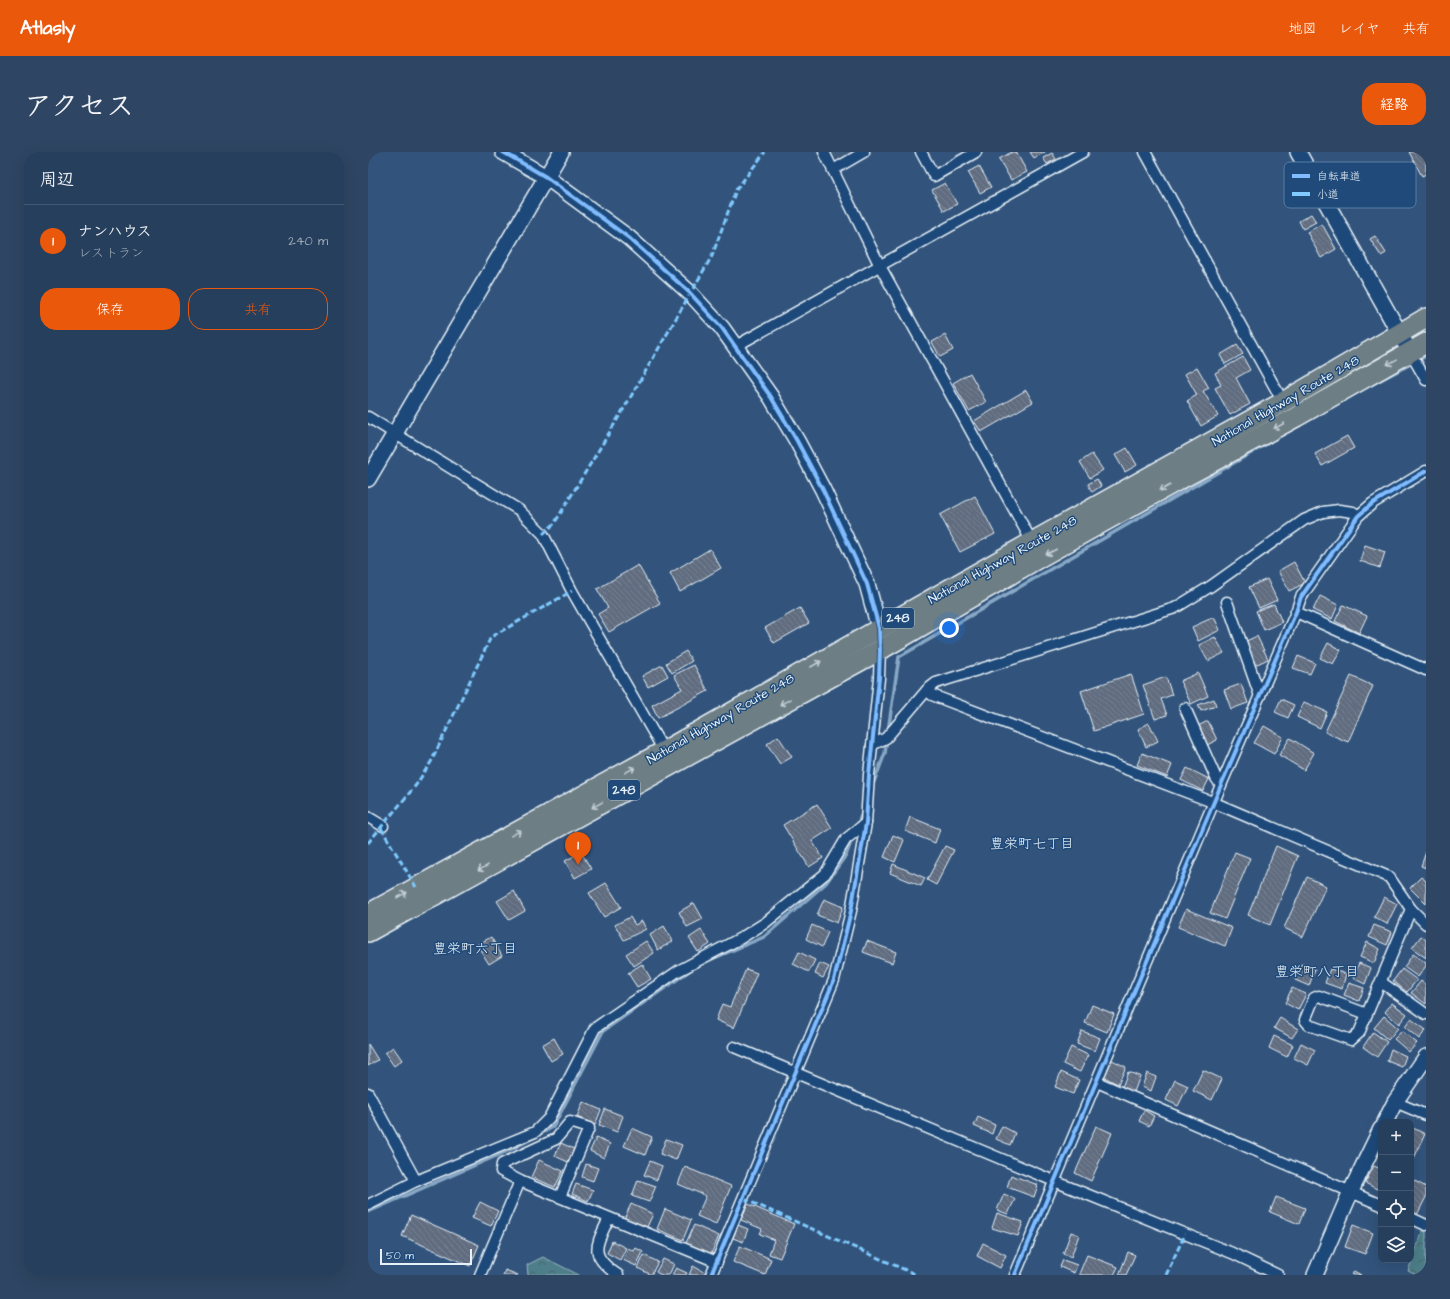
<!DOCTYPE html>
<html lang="ja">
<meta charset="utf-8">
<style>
body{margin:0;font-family:"Architects Daughter","Klee One",sans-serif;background:#2e4663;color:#f1f3f6}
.controls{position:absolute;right:12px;bottom:12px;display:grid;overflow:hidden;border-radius:8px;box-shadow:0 4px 16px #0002}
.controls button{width:36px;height:36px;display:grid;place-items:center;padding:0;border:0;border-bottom:1px solid #425872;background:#263f5d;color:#f1f3f6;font:20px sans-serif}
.scale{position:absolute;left:12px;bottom:10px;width:92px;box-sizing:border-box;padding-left:4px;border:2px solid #e8f1f8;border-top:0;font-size:11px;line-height:14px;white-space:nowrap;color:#e8f1f8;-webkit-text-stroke:3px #1f4a7a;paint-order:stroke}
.you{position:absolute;left:581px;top:476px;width:14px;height:14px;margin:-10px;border:3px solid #fff;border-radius:50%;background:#1a73e8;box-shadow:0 0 0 6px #1a73e833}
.badge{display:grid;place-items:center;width:26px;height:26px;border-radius:50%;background:#ea580c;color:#fff;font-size:13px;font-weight:700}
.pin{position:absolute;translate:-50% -33px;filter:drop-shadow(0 1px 2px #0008)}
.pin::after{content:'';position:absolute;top:21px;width:14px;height:12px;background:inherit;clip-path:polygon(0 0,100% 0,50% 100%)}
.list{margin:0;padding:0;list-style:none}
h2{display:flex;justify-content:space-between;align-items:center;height:52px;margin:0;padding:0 16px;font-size:17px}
h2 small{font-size:13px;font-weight:400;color:#a4afbc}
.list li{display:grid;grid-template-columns:26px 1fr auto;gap:12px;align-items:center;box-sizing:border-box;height:72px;padding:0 16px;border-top:1px solid #425872}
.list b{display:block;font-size:15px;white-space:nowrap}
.list p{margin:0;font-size:13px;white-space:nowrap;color:#a4afbc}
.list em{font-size:13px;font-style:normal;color:#a4afbc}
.actions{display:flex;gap:8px;padding:12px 16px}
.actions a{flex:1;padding:9px 0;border:1px solid #ea580c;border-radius:16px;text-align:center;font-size:14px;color:#ea580c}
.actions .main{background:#ea580c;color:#fff}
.icon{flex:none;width:22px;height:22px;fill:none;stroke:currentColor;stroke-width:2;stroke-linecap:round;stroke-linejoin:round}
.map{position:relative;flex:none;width:1058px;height:1123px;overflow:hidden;border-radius:16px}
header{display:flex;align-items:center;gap:24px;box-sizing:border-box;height:56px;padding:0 20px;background:#ea580c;color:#fff}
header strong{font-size:19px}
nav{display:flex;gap:22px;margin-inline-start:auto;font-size:14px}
.intro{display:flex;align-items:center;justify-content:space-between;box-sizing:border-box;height:96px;padding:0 24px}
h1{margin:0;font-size:28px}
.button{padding:10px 18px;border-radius:16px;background:#ea580c;color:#fff;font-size:14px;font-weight:700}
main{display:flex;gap:24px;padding:0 24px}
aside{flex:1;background:#263f5d;border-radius:16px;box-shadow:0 4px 16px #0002}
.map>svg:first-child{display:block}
</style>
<header>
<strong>Atlasly</strong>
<nav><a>地図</a><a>レイヤ</a><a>共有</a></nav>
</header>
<div class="intro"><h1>アクセス</h1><a class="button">経路</a></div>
<main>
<aside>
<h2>周辺<small></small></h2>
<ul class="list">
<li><span class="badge">1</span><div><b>ナンハウス</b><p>レストラン</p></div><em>240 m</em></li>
</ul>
<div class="actions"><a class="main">保存</a><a>共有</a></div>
</aside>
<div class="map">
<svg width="1058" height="1123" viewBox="0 0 1058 1123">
<defs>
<pattern id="forest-crowns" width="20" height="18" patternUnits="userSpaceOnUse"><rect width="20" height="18" fill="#4e7e89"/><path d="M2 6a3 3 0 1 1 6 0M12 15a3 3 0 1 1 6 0" fill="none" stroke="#4a666d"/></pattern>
<pattern id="building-back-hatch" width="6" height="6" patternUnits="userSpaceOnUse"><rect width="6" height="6" fill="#606c7f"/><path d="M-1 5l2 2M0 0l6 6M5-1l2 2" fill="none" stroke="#778192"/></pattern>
</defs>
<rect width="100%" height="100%" fill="#32547c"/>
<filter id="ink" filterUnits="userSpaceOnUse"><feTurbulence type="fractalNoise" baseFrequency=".025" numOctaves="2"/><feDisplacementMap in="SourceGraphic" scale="8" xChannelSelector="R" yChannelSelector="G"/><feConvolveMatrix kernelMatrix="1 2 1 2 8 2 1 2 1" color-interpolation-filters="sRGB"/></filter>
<g filter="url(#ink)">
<polygon fill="#405b7d" points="463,0 484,0 471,7 466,5"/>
<g fill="url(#forest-crowns)" stroke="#9bb8c0">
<polygon points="1058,1069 1058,1123 1048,1123 1040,1119"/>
<polygon points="175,1105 211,1123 160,1123 159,1113"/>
</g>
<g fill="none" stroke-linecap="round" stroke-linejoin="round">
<g stroke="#88a8c6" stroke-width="3.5">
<polyline points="1003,233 1058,204"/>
<polyline points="520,579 531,505 902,290"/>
<polyline points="504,635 517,601 519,587"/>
<polyline points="489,674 495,659"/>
<polyline points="337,810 396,785 458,731 478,703 485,685"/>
<polyline points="0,1060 144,997 185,975 235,879 324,817"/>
</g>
</g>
<g fill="url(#building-back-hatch)" stroke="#e8f1f8">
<polygon points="644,0 648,0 659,20 643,28 631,7"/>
<polygon points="662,0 677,0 666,6"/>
<polygon points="1041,0 1058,0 1058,22 1054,24"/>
<polygon points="684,1 688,7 679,12 675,6"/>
<polygon points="611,14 623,35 612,41 600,20"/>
<polygon points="577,31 589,52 576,59 564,38"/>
<polygon points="943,62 948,70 935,77 931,69"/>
<polygon points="954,72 968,97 953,106 939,80"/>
<polygon points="1007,84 1018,101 1013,104 1002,87"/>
<polygon points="577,183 585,198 572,205 564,190"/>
<polygon points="869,193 875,202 857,212 852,203"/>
<polygon points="875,205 882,218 868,226 882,252 862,263 847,236 853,233 847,221"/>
<polygon points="829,215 841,236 835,239 850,264 833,274 819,249 829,243 817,222"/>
<polygon points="602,221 618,250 601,259 585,231"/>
<polygon points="658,238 665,250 613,280 606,269"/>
<polygon points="979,284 986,296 954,314 947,302"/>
<polygon points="759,296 769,313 757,320 747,303"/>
<polygon points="724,302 735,318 722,326 712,310"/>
<polygon points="729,327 733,334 724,340 720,332"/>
<polygon points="607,344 627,382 592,400 572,363"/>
<polygon points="997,393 1017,400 1012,416 992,409"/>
<polygon points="342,397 353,416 312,440 302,421"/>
<polygon points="926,410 937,431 921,439 910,419"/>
<polygon points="270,413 292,451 241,480 230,462 240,456 229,437"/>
<polygon points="899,427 909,448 891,456 881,435"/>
<polygon points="952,444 970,453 964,467 945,458"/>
<polygon points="906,452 914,470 896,478 888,459"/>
<polygon points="975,453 999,464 991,481 967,469"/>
<polygon points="432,456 441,471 406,491 397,476"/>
<polygon points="846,465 852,478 830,489 824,475"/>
<polygon points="889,484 900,507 885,514 874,491"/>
<polygon points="847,485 856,501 840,509 831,493"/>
<polygon points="960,491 973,498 965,512 952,506"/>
<polygon points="318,499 324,509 304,521 298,511"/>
<polygon points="930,504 947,511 942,522 925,516"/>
<polygon points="294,513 300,524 280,535 274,524"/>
<polygon points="326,513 340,539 290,566 284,553 314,537 306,523"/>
<polygon points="830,521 840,544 823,552 812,529"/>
<polygon points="763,522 776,562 726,579 713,539"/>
<polygon points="983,524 1005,534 980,590 957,580"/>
<polygon points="798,525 804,543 793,547 799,563 787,567 775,533"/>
<polygon points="873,532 880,551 863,557 856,538"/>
<polygon points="846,547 848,554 833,559 830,553"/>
<polygon points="913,547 926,553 920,566 907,560"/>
<polygon points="936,550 959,560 952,576 929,565"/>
<polygon points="840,569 849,588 839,593 830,574"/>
<polygon points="781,571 790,589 778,595 770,577"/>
<polygon points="896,574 915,585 906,602 886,591"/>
<polygon points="410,584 424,605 412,612 399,592"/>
<polygon points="922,586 946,601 936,618 911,603"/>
<polygon points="774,601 804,613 799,625 769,613"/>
<polygon points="819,616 841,627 835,639 813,628"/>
<polygon points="449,652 464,676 444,689 455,706 441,715 415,673"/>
<polygon points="542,665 572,677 567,691 537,679"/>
<polygon points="525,683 536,688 527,710 516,705"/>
<polygon points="577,694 586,698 568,733 559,728"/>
<polygon points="908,694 930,704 902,773 880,763"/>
<polygon points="213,700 223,717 207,726 197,709"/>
<polygon points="867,700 882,706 857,767 842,761"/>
<polygon points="1058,700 1058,716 1053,714"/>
<polygon points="525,712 557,726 553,734 522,721"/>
<polygon points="939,725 958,734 935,785 916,776"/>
<polygon points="1053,725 1058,729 1058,752 1042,736"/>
<polygon points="238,731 253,755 236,765 221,741"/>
<polygon points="146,739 157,759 141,768 129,749"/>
<polygon points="1016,745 1029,752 1019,772 1006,765"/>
<polygon points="456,747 475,755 469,771 449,763"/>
<polygon points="326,751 335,767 319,775 311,760"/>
<polygon points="818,757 864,776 857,794 810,775"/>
<polygon points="262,765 267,773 274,769 278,777 256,788 247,773"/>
<polygon points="444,773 460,780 454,795 438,787"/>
<polygon points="1006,773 1024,780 1019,793 1001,785"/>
<polygon points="296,774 305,789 290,798 282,783"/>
<polygon points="333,778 342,792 330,800 321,786"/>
<polygon points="1053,784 1058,788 1058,806 1044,796"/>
<polygon points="123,785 134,804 121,812 109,793"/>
<polygon points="278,789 286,801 266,814 258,802"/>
<polygon points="499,789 528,800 524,811 495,800"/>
<polygon points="999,790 1012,797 1006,811 992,805"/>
<polygon points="431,800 447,808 441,820 425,812"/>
<polygon points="1045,802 1058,811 1058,814 1050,825 1036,815"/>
<polygon points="452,811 461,815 455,826 447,822"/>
<polygon points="991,811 1003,816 997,832 985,826"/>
<polygon points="274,812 283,827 269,835 260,821"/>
<polygon points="933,812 947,817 941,834 927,828"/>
<polygon points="378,817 389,821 366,876 348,868 354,852 362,855"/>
<polygon points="962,817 978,822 974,837 957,831"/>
<polygon points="1034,817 1049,828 1039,840 1025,829"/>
<polygon points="1053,829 1058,833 1058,852 1043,841"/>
<polygon points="981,831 996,836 991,849 976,843"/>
<polygon points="924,836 938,842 930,858 917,851"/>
<polygon points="1024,851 1039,862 1031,872 1017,860"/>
<polygon points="724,853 746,862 739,880 717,871"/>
<polygon points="1016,864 1030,876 1020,888 1006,876"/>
<polygon points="912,866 930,877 924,886 906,876"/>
<polygon points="1043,867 1058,878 1051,887 1037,875"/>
<polygon points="714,879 732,886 727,899 709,892"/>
<polygon points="1034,879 1049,891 1041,900 1026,887"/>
<polygon points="1005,880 1019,890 1009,905 995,895"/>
<polygon points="906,884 925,893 919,905 901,896"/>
<polygon points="186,886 195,902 183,909 174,893"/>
<polygon points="933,891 947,898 940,913 926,906"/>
<polygon points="0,892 10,908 0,914"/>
<polygon points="25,895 34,908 26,914 17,901"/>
<polygon points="703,895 720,903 712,920 695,912"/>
<polygon points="1023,897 1038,904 1034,915 1019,909"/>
<polygon points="744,908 758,915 750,932 736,925"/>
<polygon points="835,918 854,927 844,948 825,939"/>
<polygon points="693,920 711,928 705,942 687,935"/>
<polygon points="760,920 772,924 766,940 754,935"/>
<polygon points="779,921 788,925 783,939 774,935"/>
<polygon points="807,928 820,934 810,954 798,948"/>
<polygon points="215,950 233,958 227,973 209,965"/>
<polygon points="237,957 255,964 249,980 231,973"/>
<polygon points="776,958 786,964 781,974 771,969"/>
<polygon points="610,965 627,973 624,982 606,974"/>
<polygon points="634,974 647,981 642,993 628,987"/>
<polygon points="728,974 744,981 723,1029 707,1021"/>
<polygon points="1043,975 1057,982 1043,1013"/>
<polygon points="264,976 284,985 277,1003 256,994"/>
<polygon points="228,986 242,992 236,1006 222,999"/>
<polygon points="298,987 314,993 308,1008 292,1002"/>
<polygon points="193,991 206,997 200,1010 187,1004"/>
<polygon points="171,1008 195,1019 187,1035 163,1025"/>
<polygon points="282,1009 294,1014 289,1028 276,1023"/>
<polygon points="218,1012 230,1016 225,1029 214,1025"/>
<polygon points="1006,1014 1013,1017 1013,1029 1009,1037 997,1031"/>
<polygon points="317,1015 363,1034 348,1072 329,1064 338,1044 310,1032"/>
<polygon points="643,1023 670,1033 666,1045 639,1035"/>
<polygon points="270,1028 288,1034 281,1050 264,1044"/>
<polygon points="1045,1028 1058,1035 1058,1045 1049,1063 1043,1060 1043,1033"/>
<polygon points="208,1032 225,1038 220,1049 204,1042"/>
<polygon points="636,1042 647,1047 640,1062 629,1058"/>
<polygon points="908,1045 937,1056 931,1072 902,1060"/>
<polygon points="112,1050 130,1059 123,1074 104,1066"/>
<polygon points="263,1052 285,1062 278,1077 256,1067"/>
<polygon points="380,1052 426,1072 412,1106 401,1102 406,1088 392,1082 394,1077 373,1068"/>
<polygon points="297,1057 323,1068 315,1088 289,1077"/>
<polygon points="629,1061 655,1070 650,1084 624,1076"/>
<polygon points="43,1063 111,1093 102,1114 34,1084"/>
<polygon points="326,1073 351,1084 343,1102 318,1091"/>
<polygon points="370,1073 380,1077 375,1090 365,1086"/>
<polygon points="985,1073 1005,1081 997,1102 977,1095"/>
<polygon points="703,1080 711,1083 703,1105 695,1102"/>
<polygon points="244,1089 258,1096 252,1108 239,1101"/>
<polygon points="615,1091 638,1103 632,1116 609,1104"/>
<polygon points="372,1094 403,1107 397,1123 365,1110"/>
<polygon points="260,1096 266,1099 268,1096 275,1100 268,1114 255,1108"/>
<polygon points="760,1100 767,1103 758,1123 751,1123"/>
<polygon points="276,1103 290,1110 283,1123 270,1116"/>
<polygon points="719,1103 750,1115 746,1123 714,1123 711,1122"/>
<polygon points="295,1107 306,1112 301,1123 293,1123 288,1120"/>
<polygon points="695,1108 709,1113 706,1121 692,1115"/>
<polygon points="325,1114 338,1121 337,1123 321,1123"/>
<polygon points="308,1116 319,1121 318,1123 304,1123"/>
<polygon points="137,1118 150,1123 135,1123"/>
<polygon points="986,1119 993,1123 984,1123"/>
</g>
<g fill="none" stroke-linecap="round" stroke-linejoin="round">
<g stroke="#e8f1f8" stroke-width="13">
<g id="street">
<polyline points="456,0 512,114 664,390"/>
<polyline points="553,0 566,24 608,0"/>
<polyline points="777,0 915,250"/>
<polyline points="465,18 496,0"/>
<polyline points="366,195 715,0"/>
<polyline points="1042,200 1058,228"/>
<polyline points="0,265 151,358 175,382 204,439 296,599"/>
<polyline points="859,450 892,544"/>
<polyline points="928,460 1058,518"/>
<polyline points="559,538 564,543 847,651 1021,725 1043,757 1058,772"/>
<polyline points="817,556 848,626 853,633"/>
<polyline points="504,593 518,586 559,538 568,531 807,456 843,434 936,368 955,360 971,358 985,360 990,364"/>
<polyline points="0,665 15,674"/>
<polyline points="1013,830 1058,862"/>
<polyline points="999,862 951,844 946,846 937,868 941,873 983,888 991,881 1043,757"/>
<polyline points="366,895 686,1029 864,1101 910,1123"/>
<polyline points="729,930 1013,1053"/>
<polyline points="0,941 48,1029"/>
<polyline points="1027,950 1058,963"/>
<polyline points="192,1045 221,976 202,970 188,987 134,1012 133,1019 152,1029 349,1110"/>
<polyline points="0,1053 48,1029 167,980 181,966 227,876 310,819 373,786 397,771 457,722 478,687 498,671"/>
<path d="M241 1066C228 1094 220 1103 250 1123"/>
<polyline points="1043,1066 1058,1073"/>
<polyline points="112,1123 152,1029"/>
<polyline points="343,1123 466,828 483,759 498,671 501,623 511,526 512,496"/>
<polyline points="647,1123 853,633 928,460 933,445 990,364 1005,351 1058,319"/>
</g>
</g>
<g stroke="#e8f1f8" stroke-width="18">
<g id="secondary">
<polyline points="135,0 178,25 261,86 322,141 354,176 403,245 429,289 455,338 499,432 511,476"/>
<polyline points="930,0 1042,200"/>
<polyline points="0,327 193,0"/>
<polyline points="1017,970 1027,950 1058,905"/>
<polyline points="947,1123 983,1039 1013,977"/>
</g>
</g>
<g stroke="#e8f1f8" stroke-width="22">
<g id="highway">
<polyline points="0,762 296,599 664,390 915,250 1058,166"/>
<polyline points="0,780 512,498 676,403 809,329 928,265 1058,191"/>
</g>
</g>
<use href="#street" stroke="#1f4a7a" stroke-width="10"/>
<use href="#secondary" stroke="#1f4a7a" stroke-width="15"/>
<use href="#highway" stroke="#6d7e84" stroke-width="19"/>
<g stroke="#80caff" stroke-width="3" stroke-dasharray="6 3" stroke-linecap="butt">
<polyline points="175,382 186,372 258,253 344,104 368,38 397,0"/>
<polyline points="13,676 48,735"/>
<polyline points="0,691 48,633 63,610 123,485 204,439"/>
<polyline points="376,1047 549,1123"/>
<polyline points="798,1123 817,1082"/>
</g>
<g stroke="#1f4a7a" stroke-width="6">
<g id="cycleway">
<polyline points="135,0 178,25 261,86 322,141 354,176 403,245 429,289 455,338 499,432 511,476 512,498 511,526 501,623 498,671 483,759 466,828 343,1123"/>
<polyline points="647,1123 853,633 928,460 933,445 990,364 1005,351 1058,319"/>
</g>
</g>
<use href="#cycleway" stroke="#80bcff" stroke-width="4"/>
</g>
<defs><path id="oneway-shaft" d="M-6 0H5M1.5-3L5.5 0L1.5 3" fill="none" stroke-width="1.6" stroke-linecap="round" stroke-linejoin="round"/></defs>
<g stroke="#c3ced5">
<use href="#oneway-shaft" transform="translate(1024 210) rotate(151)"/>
<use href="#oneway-shaft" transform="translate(911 274) rotate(152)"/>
<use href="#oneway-shaft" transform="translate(797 336) rotate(151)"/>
<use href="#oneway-shaft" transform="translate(683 400) rotate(153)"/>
<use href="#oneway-shaft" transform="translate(448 512) rotate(-30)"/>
<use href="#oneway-shaft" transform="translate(417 550) rotate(151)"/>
<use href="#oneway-shaft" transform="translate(262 618) rotate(-29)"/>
<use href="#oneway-shaft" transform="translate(229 653) rotate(151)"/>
<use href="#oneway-shaft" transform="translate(148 681) rotate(-29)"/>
<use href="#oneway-shaft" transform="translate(115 716) rotate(151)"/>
<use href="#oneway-shaft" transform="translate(34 743) rotate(-29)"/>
</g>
</g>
<g text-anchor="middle" stroke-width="3" stroke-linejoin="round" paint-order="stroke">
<g fill="#1f4a7a" stroke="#acbfd2" stroke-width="1">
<rect x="514" y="456" width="32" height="20" rx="3"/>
<rect x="240" y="628" width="32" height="20" rx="3"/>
</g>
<g font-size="12" font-weight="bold" fill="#e8f1f8">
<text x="530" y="470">248</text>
<text x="256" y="642">248</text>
</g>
<g font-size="13" fill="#e8f1f8" stroke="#1f4a7a">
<text transform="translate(917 248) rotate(-30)" y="5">National Highway Route 248</text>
<text transform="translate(634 407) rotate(-29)" y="5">National Highway Route 248</text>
<text transform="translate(352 566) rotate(-30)" y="5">National Highway Route 248</text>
</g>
<g font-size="14" fill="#e8f1f8" stroke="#1f4a7a">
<text x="664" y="696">豊栄町七丁目</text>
<text x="107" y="801">豊栄町六丁目</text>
<text x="949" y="824">豊栄町八丁目</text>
</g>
</g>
<rect x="916" y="10" width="132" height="46" rx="6" fill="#1f4a7a" stroke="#5b7ca0" stroke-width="1"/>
<rect x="924" y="22" width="18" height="4" fill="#80bcff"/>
<rect x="924" y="40" width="18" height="4" fill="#80caff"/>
<g font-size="11" fill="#e8f1f8">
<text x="949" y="28">自転車道</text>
<text x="949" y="46">小道</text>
</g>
</svg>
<div class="controls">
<button>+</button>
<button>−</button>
<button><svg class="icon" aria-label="locate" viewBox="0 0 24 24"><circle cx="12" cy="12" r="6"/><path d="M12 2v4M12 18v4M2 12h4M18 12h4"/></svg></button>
<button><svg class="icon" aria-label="layers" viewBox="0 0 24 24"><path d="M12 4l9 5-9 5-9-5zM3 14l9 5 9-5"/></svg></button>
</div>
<div class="scale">50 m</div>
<div class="you"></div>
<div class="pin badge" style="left:210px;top:713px">1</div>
</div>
</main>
